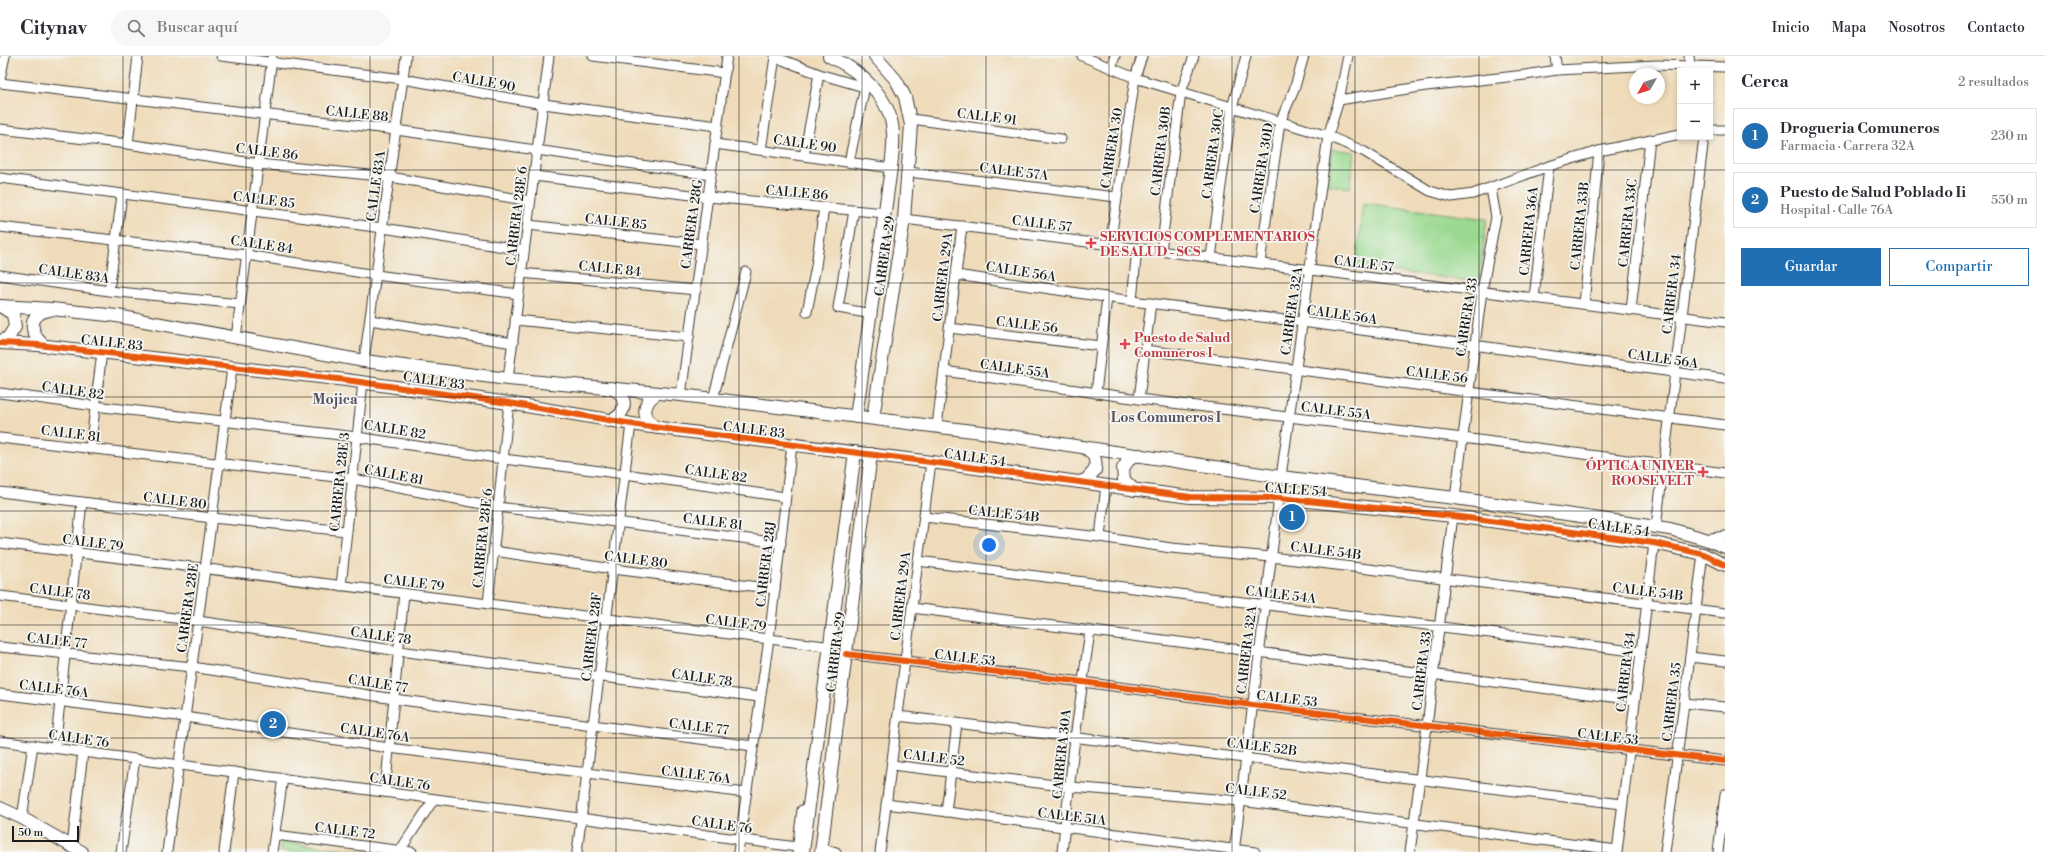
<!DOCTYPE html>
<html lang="es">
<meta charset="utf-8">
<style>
body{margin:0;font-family:"Libre Bodoni",serif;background:#f7f7f7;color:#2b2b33}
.controls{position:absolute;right:12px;top:12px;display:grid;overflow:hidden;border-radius:0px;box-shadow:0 2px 6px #0003}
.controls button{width:36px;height:36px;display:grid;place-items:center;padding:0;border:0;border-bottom:1px solid #e1e1e2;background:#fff;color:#2b2b33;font:20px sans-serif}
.compass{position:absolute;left:1629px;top:12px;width:36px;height:36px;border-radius:50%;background:#fff;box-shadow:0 2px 6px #0003;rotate:231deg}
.scale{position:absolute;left:12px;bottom:10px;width:67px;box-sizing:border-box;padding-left:4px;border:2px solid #1c1c1c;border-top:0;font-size:11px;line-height:14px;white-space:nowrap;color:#1c1c1c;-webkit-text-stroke:3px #f6f6f2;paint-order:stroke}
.you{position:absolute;left:989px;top:489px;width:14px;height:14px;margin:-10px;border:3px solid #fff;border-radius:50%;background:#1a73e8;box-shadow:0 0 0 6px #1a73e833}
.badge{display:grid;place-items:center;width:26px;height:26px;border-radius:50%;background:#1f6fb2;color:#fff;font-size:13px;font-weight:700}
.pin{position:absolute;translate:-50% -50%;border:2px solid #fff;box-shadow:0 1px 4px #0006}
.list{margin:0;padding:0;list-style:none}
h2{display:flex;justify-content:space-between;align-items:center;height:52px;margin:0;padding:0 16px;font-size:17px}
h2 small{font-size:13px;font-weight:400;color:#7c7c81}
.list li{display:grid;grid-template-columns:26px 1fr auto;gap:12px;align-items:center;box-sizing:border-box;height:56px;margin:0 8px 8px;padding:0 8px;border:1px solid #e1e1e2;border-radius:0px}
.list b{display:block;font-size:15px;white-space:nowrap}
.list p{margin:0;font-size:13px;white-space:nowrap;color:#7c7c81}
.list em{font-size:13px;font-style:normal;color:#7c7c81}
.actions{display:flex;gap:8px;padding:12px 16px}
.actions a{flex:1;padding:9px 0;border:1px solid #1f6fb2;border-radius:0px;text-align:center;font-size:14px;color:#1f6fb2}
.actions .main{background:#1f6fb2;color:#fff}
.icon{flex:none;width:22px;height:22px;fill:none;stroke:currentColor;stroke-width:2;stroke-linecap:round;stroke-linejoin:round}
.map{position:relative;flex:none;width:1725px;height:796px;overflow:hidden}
header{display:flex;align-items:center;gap:24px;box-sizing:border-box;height:56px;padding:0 20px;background:#fff;border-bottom:1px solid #e1e1e2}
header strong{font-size:19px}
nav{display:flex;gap:22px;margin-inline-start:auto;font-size:14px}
.search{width:280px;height:36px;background:#f7f7f7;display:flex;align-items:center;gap:10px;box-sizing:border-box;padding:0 14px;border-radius:22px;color:#7c7c81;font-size:15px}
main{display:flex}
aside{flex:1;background:#fff}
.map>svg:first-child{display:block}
</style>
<header>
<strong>Citynav</strong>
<div class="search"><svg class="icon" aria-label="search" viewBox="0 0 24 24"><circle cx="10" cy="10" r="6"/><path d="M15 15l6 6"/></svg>Buscar aquí</div>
<nav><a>Inicio</a><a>Mapa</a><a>Nosotros</a><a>Contacto</a></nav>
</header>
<main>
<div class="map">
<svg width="1725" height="796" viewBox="0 0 1725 796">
<rect width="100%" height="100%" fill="#f6f6f2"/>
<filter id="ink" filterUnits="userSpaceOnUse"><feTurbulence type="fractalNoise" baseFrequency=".025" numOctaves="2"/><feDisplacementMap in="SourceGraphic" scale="8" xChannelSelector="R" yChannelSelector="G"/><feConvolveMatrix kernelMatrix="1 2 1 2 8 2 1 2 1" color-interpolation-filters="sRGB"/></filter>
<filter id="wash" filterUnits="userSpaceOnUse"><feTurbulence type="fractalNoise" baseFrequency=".012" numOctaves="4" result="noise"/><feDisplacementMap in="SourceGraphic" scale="16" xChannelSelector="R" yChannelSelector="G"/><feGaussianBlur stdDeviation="0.9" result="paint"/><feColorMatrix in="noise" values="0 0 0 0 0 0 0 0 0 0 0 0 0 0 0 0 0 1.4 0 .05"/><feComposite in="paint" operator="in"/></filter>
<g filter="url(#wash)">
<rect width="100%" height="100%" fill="#efdbb9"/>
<g fill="#9ad98f" stroke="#5b7a56">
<polygon points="1332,93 1354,96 1350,132 1328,129"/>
<polygon points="1363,147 1487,163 1479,226 1356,211"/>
<polygon points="281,786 369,796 280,796"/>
</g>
</g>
<g filter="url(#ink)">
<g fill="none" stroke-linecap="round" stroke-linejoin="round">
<g stroke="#3c3934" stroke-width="11">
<g id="street">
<polyline points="221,0 403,23 543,48 718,70"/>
<polyline points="593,0 725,17"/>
<polyline points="1082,0 1135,22 1328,80 1363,95 1430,135 1451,141 1473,138 1549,110 1599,95 1680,78"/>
<polyline points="1555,0 1557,14"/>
<polyline points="1689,0 1690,10"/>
<polyline points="1111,12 1115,0"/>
<polyline points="0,23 5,0"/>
<polyline points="0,27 396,74 711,119"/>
<polyline points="1339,44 1426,30 1525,19 1557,14 1657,9 1725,11"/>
<polyline points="911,63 1061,83"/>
<polyline points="0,73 128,88 259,108 390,121 530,145"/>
<polyline points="1710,74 1725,74"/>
<polyline points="128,88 138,0"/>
<polyline points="715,88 891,112"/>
<polyline points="761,94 775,1 819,18 864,31"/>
<polyline points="804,100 819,18"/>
<polyline points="849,106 866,26"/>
<polyline points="908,116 1116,141"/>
<polyline points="534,120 708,141 885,157"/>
<polyline points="0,122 383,172 524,194"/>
<polyline points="854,154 838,252 872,258"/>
<polyline points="904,163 1725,266"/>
<polyline points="528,169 702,188"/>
<polyline points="0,171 246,199 376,219 519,238"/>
<polyline points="1110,189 1135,22 1142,0"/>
<polyline points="1161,195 1181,36 1194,0"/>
<polyline points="1211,201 1232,52 1246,0"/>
<polyline points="1260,207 1280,66 1294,34 1304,0"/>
<polyline points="521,217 696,234"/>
<polyline points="0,219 109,235 240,248"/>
<polyline points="956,219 1132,245 1302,266 1725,323"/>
<polyline points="109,235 122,139"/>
<polyline points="1534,242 1549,110"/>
<polyline points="1132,245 1137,192"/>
<polyline points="1584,248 1599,95"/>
<polyline points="1631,254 1650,83"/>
<polyline points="807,256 816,210 824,151"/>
<polyline points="370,264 513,287"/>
<polyline points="515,264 689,281"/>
<polyline points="949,272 1101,290"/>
<polyline points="236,282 272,2"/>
<polyline points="1145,294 1725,369"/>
<polyline points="364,305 406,0"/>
<polyline points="944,315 1139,343 1463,382 1725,417"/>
<polyline points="508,323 549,0"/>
<polyline points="0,337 95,350 357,381 503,403 625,418 785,441"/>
<polyline points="1096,337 1107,241"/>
<polyline points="681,339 727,0"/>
<polyline points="713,343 746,216"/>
<polyline points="1139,343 1151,247"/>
<polyline points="937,370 962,170"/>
<polyline points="0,382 353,423 498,451 781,487"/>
<polyline points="90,393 102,296"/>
<polyline points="1281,421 1328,80 1339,44 1348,0"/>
<polyline points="0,436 212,462 347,475"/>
<polyline points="1455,442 1482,235 1496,161 1491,132"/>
<polyline points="924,461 1100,481 1171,492 1271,501 1725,557"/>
<polyline points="1656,471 1704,81"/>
<polyline points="1100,481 1106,429"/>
<polyline points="1705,483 1725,480"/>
<polyline points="0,487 825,590"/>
<polyline points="494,495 613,513 775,533"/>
<polyline points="918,505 1640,596"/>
<polyline points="341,530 363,326"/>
<polyline points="0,540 198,565 399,595 759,641"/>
<polyline points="488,548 509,347"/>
<polyline points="912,552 1635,644"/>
<polyline points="0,591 192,611 394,643 753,690"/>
<polyline points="846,598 1083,626 1252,649 1725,705"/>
<polyline points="1690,601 1725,605"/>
<polyline points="0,638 185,661 389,692 746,737"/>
<polyline points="1684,647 1725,651"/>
<polyline points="898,660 1622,748"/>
<polyline points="0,685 797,791"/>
<polyline points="55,692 82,446"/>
<polyline points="892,709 1071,731 1240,745 1617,794"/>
<polyline points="385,736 404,537"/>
<polyline points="886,748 1255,796"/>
<polyline points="946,756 957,667"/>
<polyline points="22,762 33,689"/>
<polyline points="275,779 412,796"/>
<polyline points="72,790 83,696"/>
<polyline points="821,793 836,796"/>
<polyline points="797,795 802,754"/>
<polyline points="121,796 135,703"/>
<polyline points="167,796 232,312"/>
<polyline points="224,796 234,716"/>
<polyline points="272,796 283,722"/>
<polyline points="399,796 434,743"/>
<polyline points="577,796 631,368"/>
<polyline points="738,796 769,583 792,389"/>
<polyline points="880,796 931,406"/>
<polyline points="1062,796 1075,682 1090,575"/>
<polyline points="1234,796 1279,442"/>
<polyline points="1410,796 1427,670 1453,460"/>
<polyline points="1617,796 1654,487"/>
<polyline points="1665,796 1703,498"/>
<polyline points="1718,796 1725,738"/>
</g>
</g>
<g stroke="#3c3934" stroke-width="14">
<g id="secondary">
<path d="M829 0C859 14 892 41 893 78 894 89 892 101 891 112L856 361"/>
<polyline points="0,250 52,253 117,260 364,305 508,323 681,339 989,377 1281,421 1455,442 1670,473 1705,483 1725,491"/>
<polyline points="0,285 8,282 15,271 13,258 2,251"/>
<polyline points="0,287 38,289 346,324 509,347 644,370 931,406 1190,441 1279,442 1453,460 1654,487 1703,498 1725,509"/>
<path d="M45 290C30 279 26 258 49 254"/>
<polyline points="873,362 904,163 911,69 905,41 896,24 875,0"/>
<path d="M608 365C627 361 630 339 611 332"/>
<path d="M658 372C640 364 642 346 658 337"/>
<path d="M1079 426 1086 424 1095 414C1097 402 1093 396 1083 391"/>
<polyline points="1134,434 1124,424 1123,412 1131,401 1140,399"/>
<polyline points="0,752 22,762 82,796"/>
<polyline points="803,796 855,396"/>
<polyline points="821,796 871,398"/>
</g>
</g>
<use href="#street" stroke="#fff" stroke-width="9"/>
<use href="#secondary" stroke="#fff" stroke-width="12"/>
<g stroke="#f6f6f2" stroke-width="8">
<g id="cycleway">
<polyline points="0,287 38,289 346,324 509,347 644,370 931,406 1190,441 1279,442 1453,460 1654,487 1703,498 1725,509"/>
<polyline points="846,598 1083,626 1252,649 1725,705"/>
</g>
</g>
<use href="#cycleway" stroke="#e8590c" stroke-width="6"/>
</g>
</g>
<path fill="none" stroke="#1c1c1c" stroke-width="1" stroke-opacity="0.55" d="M123 0V796M246 0V796M370 0V796M493 0V796M616 0V796M739 0V796M862 0V796M986 0V796M1109 0V796M1232 0V796M1355 0V796M1479 0V796M1602 0V796M0 114H1725M0 227H1725M0 341H1725M0 455H1725M0 569H1725M0 682H1725"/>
<g fill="#e0444e" stroke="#f6f6f2" stroke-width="1.5">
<path d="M1089 181h4v4h4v4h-4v4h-4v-4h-4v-4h4z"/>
<path d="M1123 282h4v4h4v4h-4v4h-4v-4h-4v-4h4z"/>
<path d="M1701 410h4v4h4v4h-4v4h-4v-4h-4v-4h4z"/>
</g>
<g text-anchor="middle" stroke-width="3.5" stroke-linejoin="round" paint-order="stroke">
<g font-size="13" fill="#1c1c1c" stroke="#f6f6f2">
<text transform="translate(484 25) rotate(10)" y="5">CALLE 90</text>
<text transform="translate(357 57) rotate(6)" y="5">CALLE 88</text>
<text transform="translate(987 60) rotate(7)" y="5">CALLE 91</text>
<text transform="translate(805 87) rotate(8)" y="5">CALLE 90</text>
<text transform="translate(1111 92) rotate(-81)" y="5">CARRERA 30</text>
<text transform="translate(267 95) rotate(7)" y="5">CALLE 86</text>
<text transform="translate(1160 95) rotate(-83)" y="5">CARRERA 30B</text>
<text transform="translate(1212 98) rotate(-82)" y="5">CARRERA 30C</text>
<text transform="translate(1261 112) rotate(-81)" y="5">CARRERA 30D</text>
<text transform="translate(1014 115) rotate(7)" y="5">CALLE 57A</text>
<text transform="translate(375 130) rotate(-82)" y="5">CALLE 83A</text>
<text transform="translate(797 136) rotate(5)" y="5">CALLE 86</text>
<text transform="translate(264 143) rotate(7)" y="5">CALLE 85</text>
<text transform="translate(516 160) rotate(-83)" y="5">CARRERA 28E 6</text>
<text transform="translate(616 165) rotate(6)" y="5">CALLE 85</text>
<text transform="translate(1042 167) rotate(7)" y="5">CALLE 57</text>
<text transform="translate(1627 167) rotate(-84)" y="5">CARRERA 33C</text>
<text transform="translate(691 168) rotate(-82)" y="5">CARRERA 28G</text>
<text transform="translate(1579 170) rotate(-84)" y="5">CARRERA 33B</text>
<text transform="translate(1528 175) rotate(-84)" y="5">CARRERA 36A</text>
<text transform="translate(262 188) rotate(8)" y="5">CALLE 84</text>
<text transform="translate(884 200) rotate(-82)" y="5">CARRERA 29</text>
<text transform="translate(1364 207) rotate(7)" y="5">CALLE 57</text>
<text transform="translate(610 212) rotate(6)" y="5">CALLE 84</text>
<text transform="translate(1021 215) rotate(9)" y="5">CALLE 56A</text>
<text transform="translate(74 217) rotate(8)" y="5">CALLE 83A</text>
<text transform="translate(942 221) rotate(-83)" y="5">CARRERA 29A</text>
<text transform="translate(1671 238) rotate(-83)" y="5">CARRERA 34</text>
<text transform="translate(1291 255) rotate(-82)" y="5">CARRERA 32A</text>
<text transform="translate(1342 258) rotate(8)" y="5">CALLE 56A</text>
<text transform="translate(1466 261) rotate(-81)" y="5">CARRERA 33</text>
<text transform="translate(1027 268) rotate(7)" y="5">CALLE 56</text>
<text transform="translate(112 286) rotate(6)" y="5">CALLE 83</text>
<text transform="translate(1663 302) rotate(8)" y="5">CALLE 56A</text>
<text transform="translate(1015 312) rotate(8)" y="5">CALLE 55A</text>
<text transform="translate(1437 318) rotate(7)" y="5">CALLE 56</text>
<text transform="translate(434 324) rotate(8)" y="5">CALLE 83</text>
<text transform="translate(73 334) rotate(8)" y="5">CALLE 82</text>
<text transform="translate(1336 354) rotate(7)" y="5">CALLE 55A</text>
<text transform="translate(395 373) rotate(9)" y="5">CALLE 82</text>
<text transform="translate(754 373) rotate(7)" y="5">CALLE 83</text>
<text transform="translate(71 377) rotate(7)" y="5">CALLE 81</text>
<text transform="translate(975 401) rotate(8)" y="5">CALLE 54</text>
<text transform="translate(716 417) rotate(8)" y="5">CALLE 82</text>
<text transform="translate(394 418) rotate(11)" y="5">CALLE 81</text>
<text transform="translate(339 426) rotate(-84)" y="5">CARRERA 28E 3</text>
<text transform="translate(1296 433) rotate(4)" y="5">CALLE 54</text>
<text transform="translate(175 444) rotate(7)" y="5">CALLE 80</text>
<text transform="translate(1004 457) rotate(6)" y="5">CALLE 54B</text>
<text transform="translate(713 465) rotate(7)" y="5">CALLE 81</text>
<text transform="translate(1619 471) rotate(8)" y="5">CALLE 54</text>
<text transform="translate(482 482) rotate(-84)" y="5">CARRERA 28E 6</text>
<text transform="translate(93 486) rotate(7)" y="5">CALLE 79</text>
<text transform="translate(1326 494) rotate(7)" y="5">CALLE 54B</text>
<text transform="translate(636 503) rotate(7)" y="5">CALLE 80</text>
<text transform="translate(765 508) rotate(-83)" y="5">CARRERA 28J</text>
<text transform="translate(414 526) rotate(7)" y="5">CALLE 79</text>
<text transform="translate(60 535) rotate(7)" y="5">CALLE 78</text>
<text transform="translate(1648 535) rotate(7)" y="5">CALLE 54B</text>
<text transform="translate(1281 538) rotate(7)" y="5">CALLE 54A</text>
<text transform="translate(900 540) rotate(-83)" y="5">CARRERA 29A</text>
<text transform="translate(187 552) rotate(-82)" y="5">CARRERA 28E</text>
<text transform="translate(736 566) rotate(7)" y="5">CALLE 79</text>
<text transform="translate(381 579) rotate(8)" y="5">CALLE 78</text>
<text transform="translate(591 581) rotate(-83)" y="5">CARRERA 28F</text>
<text transform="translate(57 584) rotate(6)" y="5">CALLE 77</text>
<text transform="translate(1246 594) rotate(-83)" y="5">CARRERA 32A</text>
<text transform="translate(835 596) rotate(-83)" y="5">CARRERA 29</text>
<text transform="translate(965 601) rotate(7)" y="5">CALLE 53</text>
<text transform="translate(1421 615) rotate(-83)" y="5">CARRERA 33</text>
<text transform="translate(1625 616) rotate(-83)" y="5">CARRERA 34</text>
<text transform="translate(702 621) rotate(8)" y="5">CALLE 78</text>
<text transform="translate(378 627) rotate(9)" y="5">CALLE 77</text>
<text transform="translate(54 632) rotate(7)" y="5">CALLE 76A</text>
<text transform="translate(1287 642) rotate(7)" y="5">CALLE 53</text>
<text transform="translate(1671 646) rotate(-83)" y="5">CARRERA 35</text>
<text transform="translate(699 670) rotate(7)" y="5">CALLE 77</text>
<text transform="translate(375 676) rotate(8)" y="5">CALLE 76A</text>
<text transform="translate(1608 680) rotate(7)" y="5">CALLE 53</text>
<text transform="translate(79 682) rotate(8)" y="5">CALLE 76</text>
<text transform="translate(1262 690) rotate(7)" y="5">CALLE 52B</text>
<text transform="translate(1061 698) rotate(-84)" y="5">CARRERA 30A</text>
<text transform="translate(934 701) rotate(7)" y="5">CALLE 52</text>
<text transform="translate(696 718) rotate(7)" y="5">CALLE 76A</text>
<text transform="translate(400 725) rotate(8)" y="5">CALLE 76</text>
<text transform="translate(1256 735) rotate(7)" y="5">CALLE 52</text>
<text transform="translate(1072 760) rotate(7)" y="5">CALLE 51A</text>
<text transform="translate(722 768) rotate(8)" y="5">CALLE 76</text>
<text transform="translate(345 774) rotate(7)" y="5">CALLE 72</text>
</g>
<g font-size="13" font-weight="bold" fill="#be3a42" stroke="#f6f6f2" text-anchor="start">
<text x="1100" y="185">SERVICIOS COMPLEMENTARIOS<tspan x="1100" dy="15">DE SALUD - SCS</tspan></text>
<text x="1134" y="286">Puesto de Salud<tspan x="1134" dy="15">Comuneros I</tspan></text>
<text x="1694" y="414" text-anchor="end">ÓPTICA UNIVER<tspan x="1694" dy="15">ROOSEVELT</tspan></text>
</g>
<g font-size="14" font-weight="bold" fill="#565262" stroke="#f6f6f2">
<text x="335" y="348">Mojica</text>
<text x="1166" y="366">Los Comuneros I</text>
</g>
</g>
</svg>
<div class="controls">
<button>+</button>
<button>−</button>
</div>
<svg class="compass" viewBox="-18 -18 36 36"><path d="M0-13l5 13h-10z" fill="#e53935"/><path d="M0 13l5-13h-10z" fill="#7c7c81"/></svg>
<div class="scale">50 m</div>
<div class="you"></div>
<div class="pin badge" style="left:1292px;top:461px">1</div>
<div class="pin badge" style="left:273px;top:668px">2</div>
</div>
<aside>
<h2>Cerca<small>2 resultados</small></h2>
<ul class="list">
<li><span class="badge">1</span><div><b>Drogueria Comuneros</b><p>Farmacia · Carrera 32A</p></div><em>230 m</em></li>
<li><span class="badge">2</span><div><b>Puesto de Salud Poblado Ii</b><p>Hospital · Calle 76A</p></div><em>550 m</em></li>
</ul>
<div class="actions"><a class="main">Guardar</a><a>Compartir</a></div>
</aside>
</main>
